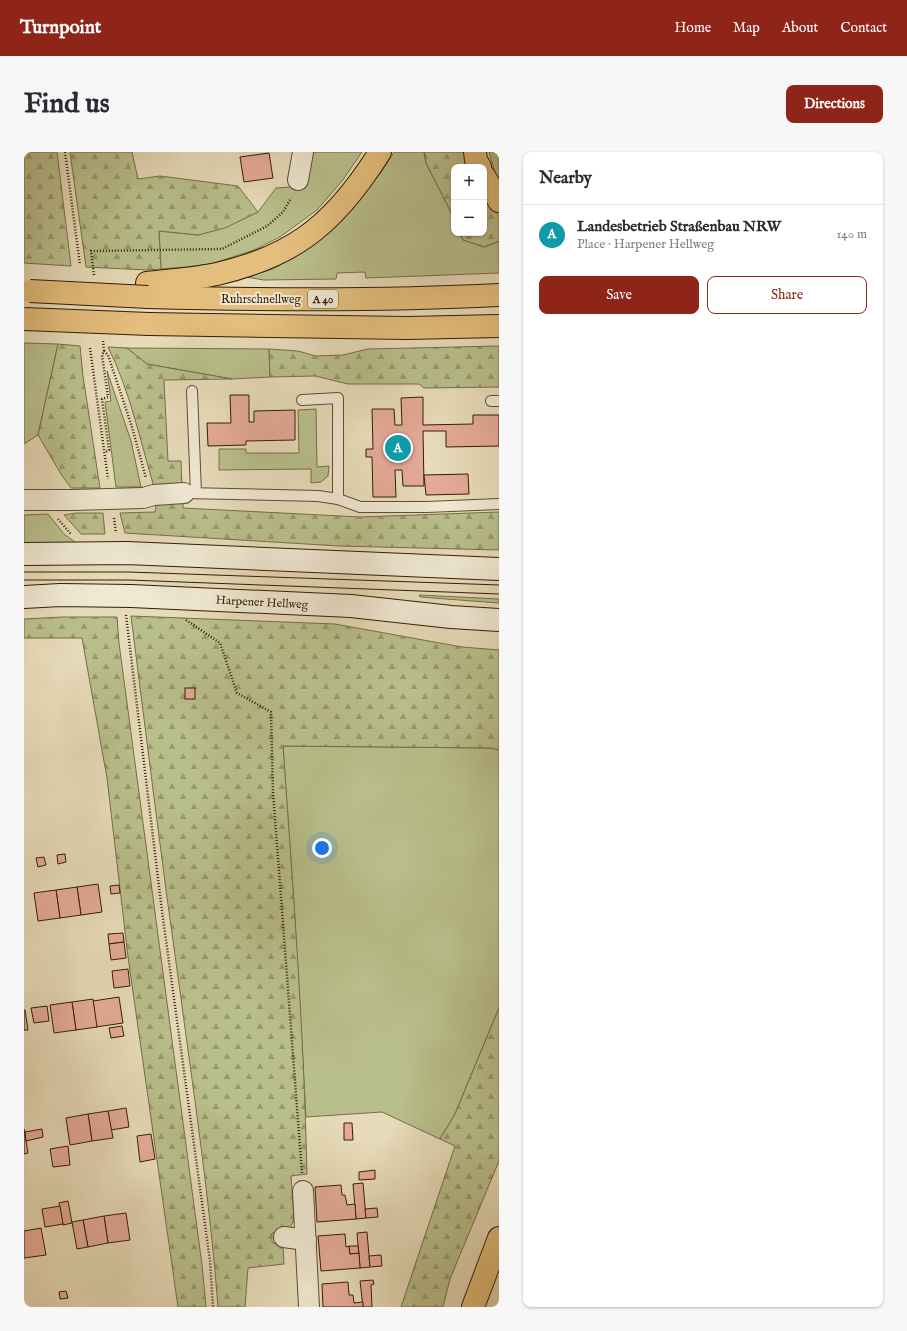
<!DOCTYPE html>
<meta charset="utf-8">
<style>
body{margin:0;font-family:"IM FELL English",serif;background:#f7f7f7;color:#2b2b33}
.controls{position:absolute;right:12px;top:12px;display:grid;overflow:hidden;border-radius:8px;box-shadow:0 1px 3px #0004}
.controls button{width:36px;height:36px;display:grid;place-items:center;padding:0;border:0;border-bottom:1px solid #e1e1e2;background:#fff;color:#2b2b33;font:20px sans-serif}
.you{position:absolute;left:298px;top:696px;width:14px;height:14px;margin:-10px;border:3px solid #fff;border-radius:50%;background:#1a73e8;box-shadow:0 0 0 6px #1a73e833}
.badge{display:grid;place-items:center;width:26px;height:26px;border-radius:50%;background:#8f2418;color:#fff;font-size:13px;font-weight:700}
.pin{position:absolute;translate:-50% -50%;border:2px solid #fff;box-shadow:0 1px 4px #0006}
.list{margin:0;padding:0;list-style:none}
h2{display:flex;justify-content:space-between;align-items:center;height:52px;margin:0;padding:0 16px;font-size:17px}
h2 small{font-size:13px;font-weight:400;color:#7c7c81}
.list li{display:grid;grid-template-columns:26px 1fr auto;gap:12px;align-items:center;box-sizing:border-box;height:60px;padding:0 16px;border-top:1px solid #e1e1e2}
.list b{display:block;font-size:15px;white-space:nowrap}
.list p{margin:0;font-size:13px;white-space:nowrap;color:#7c7c81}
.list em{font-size:13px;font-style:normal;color:#7c7c81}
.actions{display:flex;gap:8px;padding:12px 16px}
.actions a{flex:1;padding:9px 0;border:1px solid #8f2418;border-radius:8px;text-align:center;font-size:14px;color:#8f2418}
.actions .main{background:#8f2418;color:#fff}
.map{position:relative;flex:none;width:475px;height:1155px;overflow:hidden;border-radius:8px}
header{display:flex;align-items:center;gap:24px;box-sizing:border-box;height:56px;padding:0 20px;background:#8f2418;color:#fff}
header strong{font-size:19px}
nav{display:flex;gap:22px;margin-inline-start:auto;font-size:14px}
.intro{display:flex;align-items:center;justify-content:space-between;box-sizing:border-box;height:96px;padding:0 24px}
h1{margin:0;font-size:28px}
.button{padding:10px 18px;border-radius:8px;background:#8f2418;color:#fff;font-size:14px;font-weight:700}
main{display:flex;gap:24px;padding:0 24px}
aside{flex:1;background:#fff;border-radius:8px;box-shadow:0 1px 3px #0004}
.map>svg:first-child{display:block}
</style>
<header>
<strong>Turnpoint</strong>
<nav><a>Home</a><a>Map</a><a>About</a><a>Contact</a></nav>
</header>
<div class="intro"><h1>Find us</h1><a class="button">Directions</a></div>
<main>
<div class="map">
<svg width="475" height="1155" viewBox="0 0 475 1155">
<defs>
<pattern id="forest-firs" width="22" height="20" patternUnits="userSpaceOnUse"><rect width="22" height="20" fill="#b9bf8c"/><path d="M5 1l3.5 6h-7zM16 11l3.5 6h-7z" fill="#979a70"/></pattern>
</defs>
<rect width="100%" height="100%" fill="#e7dbb9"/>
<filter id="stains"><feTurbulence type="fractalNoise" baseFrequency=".005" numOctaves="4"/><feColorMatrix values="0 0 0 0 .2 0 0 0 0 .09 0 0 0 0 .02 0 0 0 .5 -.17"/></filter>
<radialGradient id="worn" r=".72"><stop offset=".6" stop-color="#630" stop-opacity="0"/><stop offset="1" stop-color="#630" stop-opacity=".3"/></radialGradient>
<g fill="#b9bf8c" stroke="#766e48">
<polygon points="282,0 338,0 318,29 293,58 256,85 230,98 187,112 162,115 137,117 135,79 174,83 234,60 252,36 280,34"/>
<polygon points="370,0 400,0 402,11 430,66 430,81 436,81 439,88 460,95 475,89 475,121 342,126 341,120 313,121 312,127 240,128 222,125 249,117 277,101 341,40 358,19"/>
<polygon points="465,0 475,0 475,32 474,31"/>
<polygon points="0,191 34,192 14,283 0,292"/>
<polygon points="103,196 245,197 246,225 208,227 123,212"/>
<polygon points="83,219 107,289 117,335 92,335 81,250 87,249"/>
<polygon points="292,257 293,315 305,314 304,324 297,330 287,331 287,317 195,318 195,297 222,297 222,301 275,301 274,258"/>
<polygon points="24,362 40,382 55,393 0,391 0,363"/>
<polygon points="395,443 475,447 475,451 396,445"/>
<polygon points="259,594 468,596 475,598 475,856 431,962 416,987 358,960 282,965 271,768"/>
</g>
<g fill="url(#forest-firs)" stroke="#766e48">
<polygon points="0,0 33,0 47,114 0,111"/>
<polygon points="46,0 108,0 114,27 136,24 214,34 234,60 201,76 174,83 135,79 137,117 123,118 62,115"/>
<polygon points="400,0 443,0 448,15 430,15 430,66 402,11"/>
<polygon points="460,46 475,64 475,89 460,95 439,88 436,81 460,81"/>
<polygon points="34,192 56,194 59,224 76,336 47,336 37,322 14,283"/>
<polygon points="475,194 475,235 400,236 395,232 324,232 291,224 246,225 245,197 274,199 292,204 319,203 344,197"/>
<path d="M84 195 103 196 123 212 208 227 140 228 144 309H157L158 334 130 335C116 288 106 239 84 195Z"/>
<polygon points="133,348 159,349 159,356 336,365 475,360 475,398 315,394 101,381 96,361 131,360"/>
<polygon points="52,361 79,361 81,382 57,382 40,363"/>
<path d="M107 464 311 472 438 495 475 498V598L468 596 259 594C269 736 280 879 283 1022L267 1024 270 1067 266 1076 248 1081V1090L259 1095 260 1112 224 1116 221 1155H194C186 1049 170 944 156 839 138 714 123 589 107 464Z"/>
<polygon points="39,465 93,465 95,491 178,1113 182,1155 154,1155 104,805 83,626 58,486 0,486 0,467"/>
<polygon points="475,856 475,1009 426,1127 419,1155 377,1155 431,994 416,987 431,962"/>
</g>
<g fill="#e4aa97" stroke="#341c04">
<polygon points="245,1 249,26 220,30 216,5"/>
<polygon points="206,243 225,243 225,270 230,270 230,259 271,258 271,288 222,289 222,293 184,294 183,271 207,271"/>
<polygon points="399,245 399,273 449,272 449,263 475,263 475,294 422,295 422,279 399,279 400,334 379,334 378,318 371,318 372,345 349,345 348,305 342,305 342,297 349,297 348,257 370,257 371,273 378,273 377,246"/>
<polygon points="444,322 445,342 402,343 400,323"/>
<rect x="161" y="536" width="10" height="11"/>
<polygon points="41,702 42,710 34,712 33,703"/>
<polygon points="20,705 22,713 14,715 12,706"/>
<polygon points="74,732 78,760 57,763 53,735"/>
<polygon points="95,733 96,741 87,742 86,734"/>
<polygon points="53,735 57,763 36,766 32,738"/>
<polygon points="32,738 36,766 14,769 10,741"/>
<polygon points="99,781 100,790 85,792 84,782"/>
<polygon points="100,790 102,806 87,808 85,792"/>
<polygon points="104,817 106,834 90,836 88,819"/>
<polygon points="95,845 99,871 72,875 69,849"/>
<polygon points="69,847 73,875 52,878 48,850"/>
<polygon points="48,850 52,878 30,881 26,853"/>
<polygon points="23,854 25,869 10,871 7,856"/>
<polygon points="0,858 1,858 4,878 0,878"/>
<polygon points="98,874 100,884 87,886 85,876"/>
<polygon points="102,956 105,975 87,978 84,959"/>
<polygon points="84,959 89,986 68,989 64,962"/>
<polygon points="64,962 68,989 46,993 42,966"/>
<polygon points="320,971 328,971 329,988 320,988"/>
<polygon points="0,977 4,1001 0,1002"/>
<polygon points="18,977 19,985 2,989 1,980"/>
<polygon points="127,982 131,1007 116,1010 113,984"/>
<polygon points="44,994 46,1013 29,1015 26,997"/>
<polygon points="351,1018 351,1027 335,1028 335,1020"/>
<polygon points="339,1031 342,1066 332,1067 329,1032"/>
<polygon points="317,1033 318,1043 321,1043 323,1053 331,1052 332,1067 293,1070 291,1035"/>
<polygon points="44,1049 48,1071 39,1073 35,1051"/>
<polygon points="36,1054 39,1072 21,1075 18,1057"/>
<polygon points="353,1056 354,1065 342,1066 341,1057"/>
<polygon points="102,1061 106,1088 84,1091 80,1064"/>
<polygon points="80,1064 84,1091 64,1095 59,1068"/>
<polygon points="59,1068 64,1095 53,1097 48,1070"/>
<polygon points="17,1076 22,1103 0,1106 0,1079"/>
<polygon points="343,1080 346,1115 336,1116 333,1081"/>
<polygon points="321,1082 322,1095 325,1094 326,1102 335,1101 336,1116 297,1119 294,1084"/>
<polygon points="325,1094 334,1094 335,1101 326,1102"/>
<polygon points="357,1103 358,1114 346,1115 345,1104"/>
<polygon points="349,1128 350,1132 347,1133 348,1155 339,1155 336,1129"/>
<polygon points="324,1130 325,1143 329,1143 330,1151 339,1150 339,1155 299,1155 298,1132"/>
<polygon points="42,1139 44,1146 36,1147 35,1140"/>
</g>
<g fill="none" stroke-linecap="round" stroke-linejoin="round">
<g stroke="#614c31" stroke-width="12">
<g id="service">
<polyline points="168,239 172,341"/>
<polyline points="467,249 475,249"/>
<polyline points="160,341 294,344 314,347 314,246 278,248"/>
<polyline points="314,347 336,355 403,355 475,352"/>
</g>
</g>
<g stroke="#614c31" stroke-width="22">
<g id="minor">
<polyline points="274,28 279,0"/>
<polyline points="119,346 130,343 160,341"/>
<polyline points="0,348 49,348"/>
<polyline points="279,1039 285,1155"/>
<polyline points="260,1085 282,1088"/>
</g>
</g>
<g stroke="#341c04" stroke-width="24">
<g id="secondary">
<polyline points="0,402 103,401 475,417"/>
<polyline points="0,445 36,443 107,444 327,454 427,465 475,468"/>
</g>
</g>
<g stroke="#341c04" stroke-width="24">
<polyline id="trunk" points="449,1155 475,1086"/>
</g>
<g stroke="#341c04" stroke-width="24">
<g id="motorway">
<polyline points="451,0 452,8 456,15"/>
<polyline points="460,24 475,49"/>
<path d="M123 131C146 128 170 127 193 122 223 115 254 104 280 86 311 65 336 32 356 0"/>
<path d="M124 145C241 148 358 149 475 143"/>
<polyline points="125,172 383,176 475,174"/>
</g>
</g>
<g stroke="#341c04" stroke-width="2.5" stroke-dasharray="1 2" stroke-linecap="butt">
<polyline points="41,0 56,113"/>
<polyline points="70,123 67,99 198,97 243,74 259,60 267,46"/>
<polyline points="79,189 80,199 78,203 84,245 78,247 85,298 81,300"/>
<polyline points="66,196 84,327"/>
<polyline points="80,199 84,203 108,275 122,326"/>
<polyline points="90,366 92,381"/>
<polyline points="34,367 47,382"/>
<polyline points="102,463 138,759 186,1109 189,1155"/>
<polyline points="162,468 196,491 213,541 247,560 249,640 278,1021"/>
</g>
<use href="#service" stroke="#efe8d2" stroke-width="10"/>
<use href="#minor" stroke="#efe8d2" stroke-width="20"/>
<use href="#secondary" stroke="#efe8d2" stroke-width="22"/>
<use href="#trunk" stroke="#e4be7c" stroke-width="22"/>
<use href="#motorway" stroke="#e4be7c" stroke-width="22"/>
<g stroke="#341c04" stroke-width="1">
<polyline points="0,420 105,420 475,433"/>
<polyline points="0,428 105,428 475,442"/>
</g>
<g stroke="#614c31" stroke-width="22" stroke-linecap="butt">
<polyline id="minor-bridge" points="49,348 119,346"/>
</g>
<g stroke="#341c04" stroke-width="24" stroke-linecap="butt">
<g id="motorway-bridge">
<polyline points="6,139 124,145"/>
<polyline points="0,167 125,172"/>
</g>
</g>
<use href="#minor-bridge" stroke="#efe8d2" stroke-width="20"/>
<use href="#motorway-bridge" stroke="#e4be7c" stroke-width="22"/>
</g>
<g text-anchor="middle" stroke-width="4" stroke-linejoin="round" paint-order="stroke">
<rect fill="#efe8d2" stroke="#6c5942" stroke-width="1" x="284" y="138" width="30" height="18" rx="3"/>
<g font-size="11" font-weight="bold" fill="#341c04">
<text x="299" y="151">A 40</text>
</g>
<g font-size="12" fill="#341c04" stroke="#efe8d2">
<text x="237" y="151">Ruhrschnellweg</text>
<text transform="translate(238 450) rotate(3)" y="4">Harpener Hellweg</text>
</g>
</g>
<rect width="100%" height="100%" filter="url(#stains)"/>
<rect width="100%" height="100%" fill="url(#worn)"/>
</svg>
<div class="controls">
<button>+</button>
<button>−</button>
</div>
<div class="you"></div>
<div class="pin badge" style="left:374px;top:296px;background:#0f9aa8">A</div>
</div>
<aside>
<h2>Nearby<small></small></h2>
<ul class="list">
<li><span class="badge" style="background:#0f9aa8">A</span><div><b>Landesbetrieb Straßenbau NRW</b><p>Place · Harpener Hellweg</p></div><em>140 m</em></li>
</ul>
<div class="actions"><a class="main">Save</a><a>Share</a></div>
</aside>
</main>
